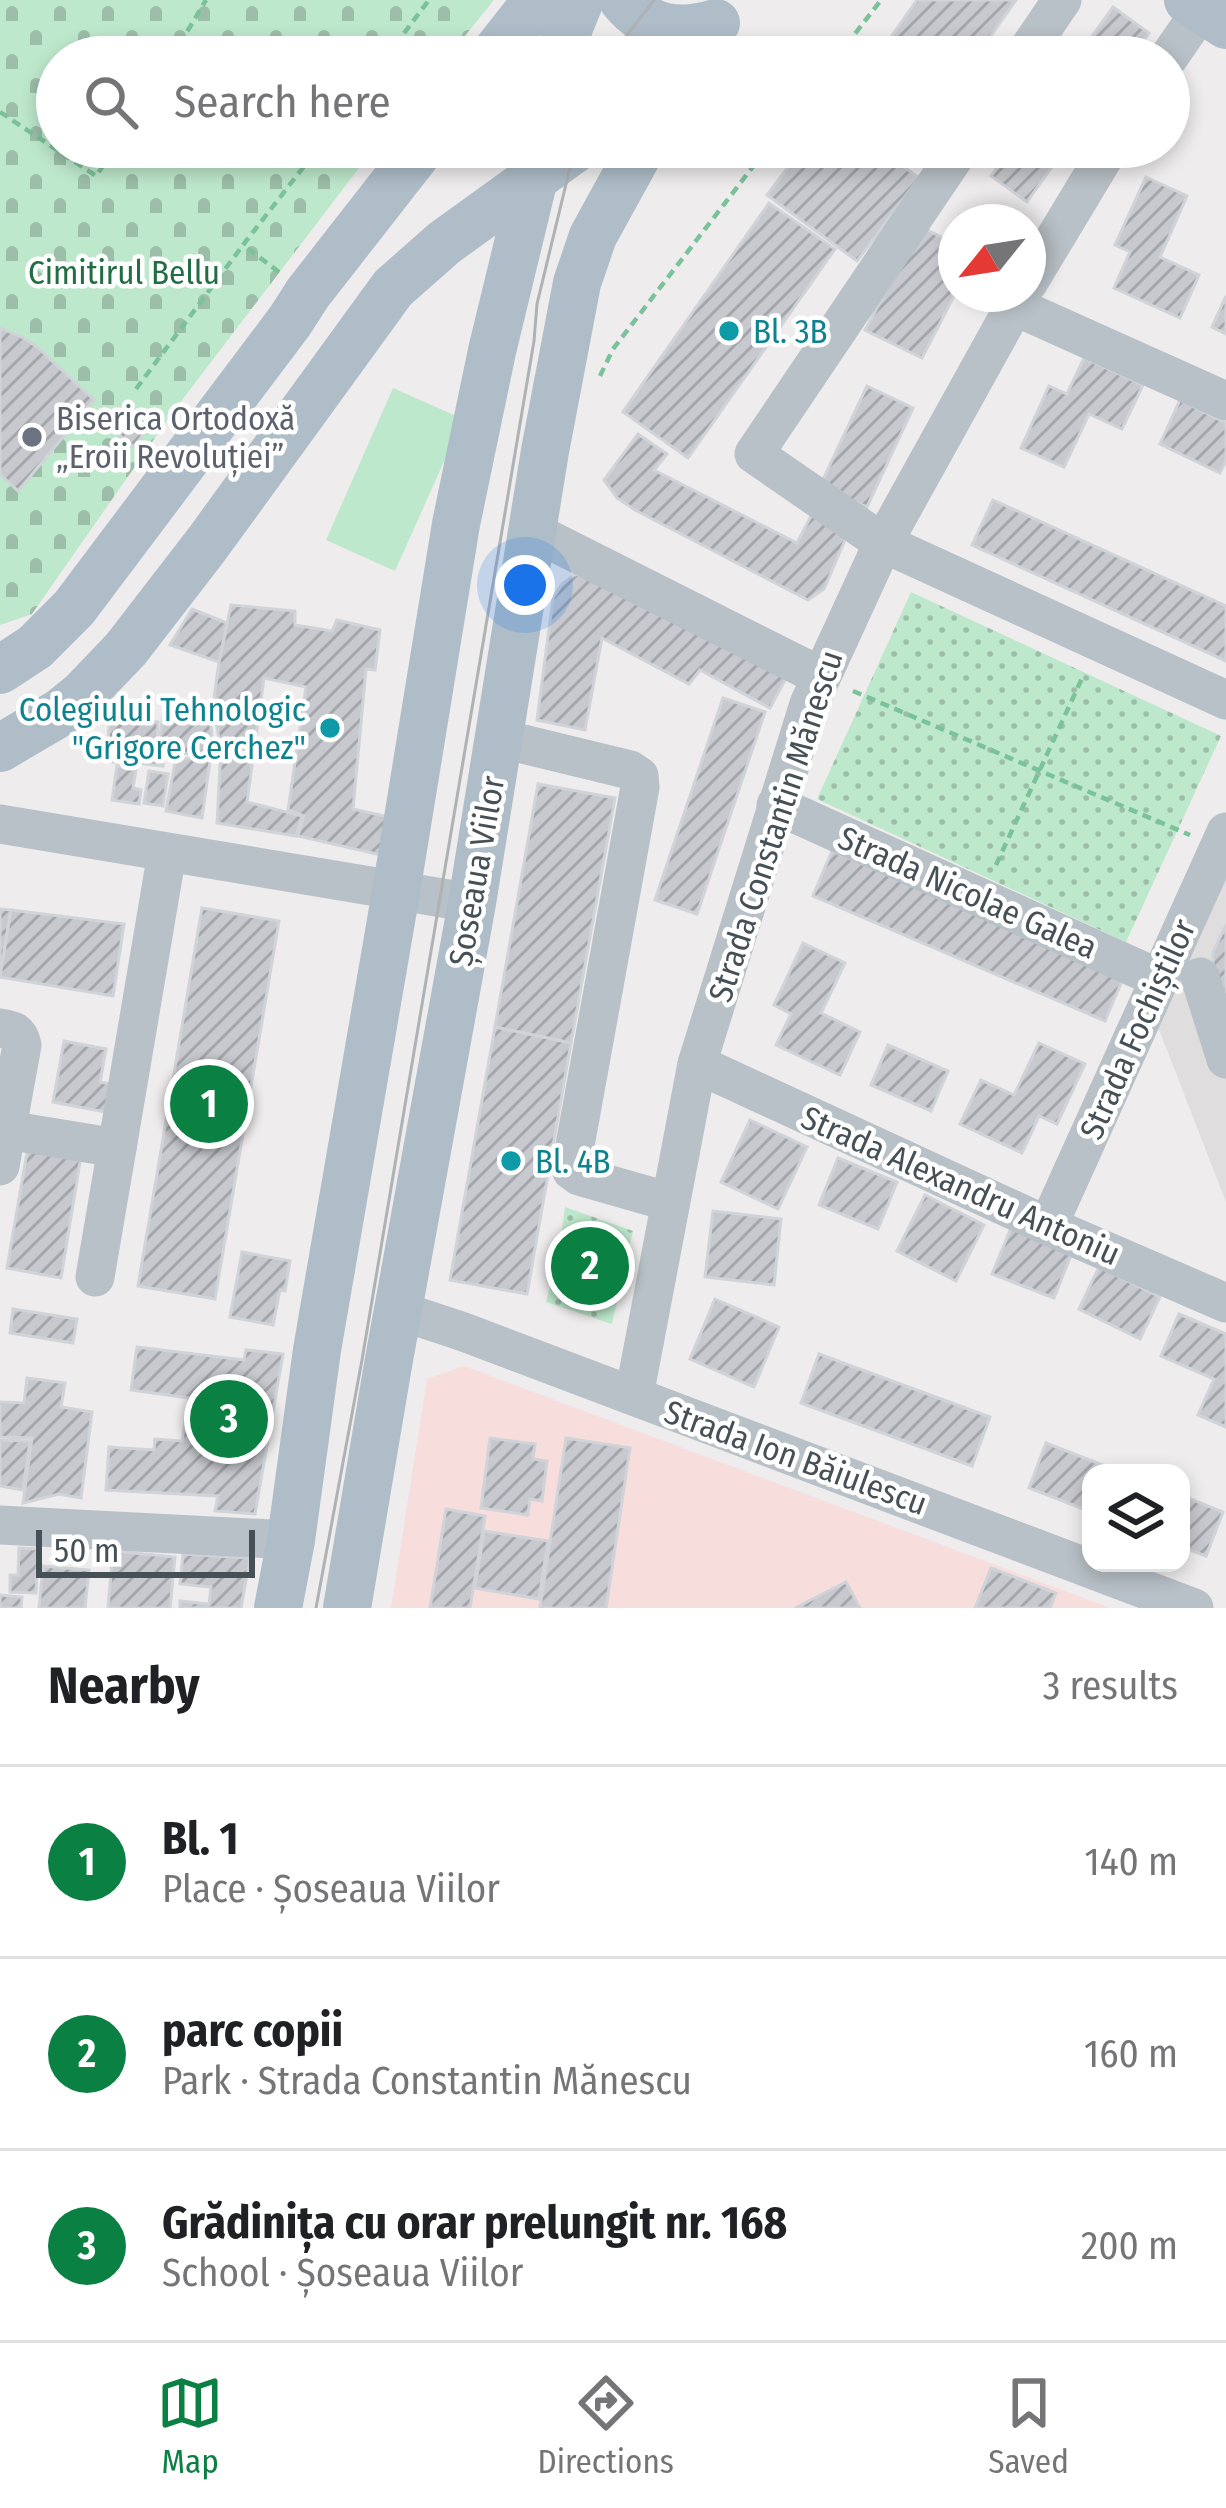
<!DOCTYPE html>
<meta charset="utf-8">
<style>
body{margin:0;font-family:"Fira Sans Condensed",sans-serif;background:#f6f6f6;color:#202124}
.controls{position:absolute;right:36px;bottom:36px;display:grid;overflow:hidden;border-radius:24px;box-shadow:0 6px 18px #0003}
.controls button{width:108px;height:108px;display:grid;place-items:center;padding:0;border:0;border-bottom:3px solid #e0e0e0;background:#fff;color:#202124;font:60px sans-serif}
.compass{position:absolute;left:938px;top:204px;width:108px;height:108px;border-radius:50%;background:#fff;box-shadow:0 6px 18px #0003;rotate:240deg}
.scale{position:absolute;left:36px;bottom:30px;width:219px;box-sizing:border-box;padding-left:12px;border:6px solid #465057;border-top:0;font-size:33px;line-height:42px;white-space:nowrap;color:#465057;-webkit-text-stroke:9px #fff;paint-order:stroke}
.you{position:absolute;left:525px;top:585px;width:42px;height:42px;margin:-30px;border:9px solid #fff;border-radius:50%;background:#1a73e8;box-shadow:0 0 0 18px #1a73e833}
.badge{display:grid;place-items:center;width:78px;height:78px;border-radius:50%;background:#0b8043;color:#fff;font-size:39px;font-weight:700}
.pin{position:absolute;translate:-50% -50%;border:6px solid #fff;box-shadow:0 3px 12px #0006}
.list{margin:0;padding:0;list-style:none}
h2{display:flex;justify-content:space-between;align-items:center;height:156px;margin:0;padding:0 48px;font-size:51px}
h2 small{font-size:39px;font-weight:400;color:#757577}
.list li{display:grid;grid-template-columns:78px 1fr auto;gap:36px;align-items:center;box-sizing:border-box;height:192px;padding:0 48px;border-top:3px solid #e0e0e0}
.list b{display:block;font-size:45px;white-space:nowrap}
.list p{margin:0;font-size:39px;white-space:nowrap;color:#757577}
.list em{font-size:39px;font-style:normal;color:#757577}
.icon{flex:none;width:66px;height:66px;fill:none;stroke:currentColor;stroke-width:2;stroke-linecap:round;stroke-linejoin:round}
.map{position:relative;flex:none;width:1226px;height:1608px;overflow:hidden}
.search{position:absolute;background:#fff;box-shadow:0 6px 18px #0003;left:36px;right:36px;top:36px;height:132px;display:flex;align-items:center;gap:30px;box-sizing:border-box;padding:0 42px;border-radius:66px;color:#757577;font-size:45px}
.sheet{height:732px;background:#fff}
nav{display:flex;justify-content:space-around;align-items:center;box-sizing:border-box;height:168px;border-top:3px solid #e0e0e0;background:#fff;font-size:33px;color:#757577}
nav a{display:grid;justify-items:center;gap:6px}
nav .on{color:#0b8043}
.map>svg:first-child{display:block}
</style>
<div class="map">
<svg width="1226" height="1608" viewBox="0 0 1226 1608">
<defs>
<pattern id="cemetery-stones" width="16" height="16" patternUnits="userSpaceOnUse" patternTransform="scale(3)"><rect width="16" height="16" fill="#bee8cc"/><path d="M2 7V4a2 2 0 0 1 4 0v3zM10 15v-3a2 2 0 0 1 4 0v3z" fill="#9cbea8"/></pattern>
<pattern id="park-dots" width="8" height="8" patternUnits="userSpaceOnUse" patternTransform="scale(3)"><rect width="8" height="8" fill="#bee8cc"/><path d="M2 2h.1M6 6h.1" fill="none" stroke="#9cbea8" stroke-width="1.8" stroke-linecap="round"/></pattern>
<pattern id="building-hatch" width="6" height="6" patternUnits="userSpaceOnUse" patternTransform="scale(3)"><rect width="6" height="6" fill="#c7c9ce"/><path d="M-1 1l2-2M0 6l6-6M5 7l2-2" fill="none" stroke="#a3a6aa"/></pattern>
</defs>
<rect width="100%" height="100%" fill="#eeecec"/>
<polygon fill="#dfdddd" points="1226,855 1226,1202 1153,1014"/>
<polygon fill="#f7dedd" points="464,1366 1110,1608 391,1608 427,1379"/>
<polygon fill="url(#cemetery-stones)" points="0,0 494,0 448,57 57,57 57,147 375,147 173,412 32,614 0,625"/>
<g fill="url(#park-dots)">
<polygon points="911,592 1221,736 1126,942 817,799"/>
<polygon points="565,1207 633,1231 612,1324 546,1302 559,1253"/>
</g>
<polygon fill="#bee8cc" points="393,388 463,419 395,571 326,540"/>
<g fill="url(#building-hatch)" stroke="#d0d3d7" stroke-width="3">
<polygon points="917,0 1016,0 976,57 877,57"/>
<polygon points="1113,7 1149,33 1132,57 1077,57"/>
<polygon points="803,147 878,147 919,178 857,261 767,195"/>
<polygon points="884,147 913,147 903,161"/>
<polygon points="1012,147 1066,147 1027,202 991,176"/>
<polygon points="1146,177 1187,196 1160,257 1199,275 1180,318 1114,288 1130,252 1115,245"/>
<polygon points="769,203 835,249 688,458 623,412"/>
<polygon points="921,227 956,244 956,292 922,358 865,330"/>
<polygon points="1226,296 1226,334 1212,327"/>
<polygon points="0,328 22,337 37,347 94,400 18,491 0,474"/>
<polygon points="1084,358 1143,385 1122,429 1089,414 1064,467 1021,448 1049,386 1067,394"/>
<polygon points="867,386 913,408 867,507 820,486"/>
<polygon points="1180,400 1226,423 1226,461 1220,473 1160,444"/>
<polygon points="121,413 145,432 134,447 110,428"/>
<polygon points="638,434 667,454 654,470 797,543 812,514 848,533 824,589 808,600 635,510 617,498 604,480"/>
<polygon points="993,500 1226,606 1226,661 972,545"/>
<polygon points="589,573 790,671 770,708 700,670 689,684 602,638 585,730 537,720 553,598 562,584 574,575"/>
<polygon points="231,605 295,611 295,625 332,631 337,620 380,630 375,670 366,669 353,809 388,817 381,855 298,836 304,816 288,810 306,687 264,678 247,802 302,816 296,836 217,823 221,749 213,706 219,662"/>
<polygon points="192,609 227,623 219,662 170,645"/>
<polygon points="723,698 765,712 697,914 655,900"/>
<polygon points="163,715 210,721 212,734 209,757 158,749"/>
<polygon points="110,717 158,722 156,751 164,752 163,766 136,763 136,759 120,757 119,763 106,761"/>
<polygon points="176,757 210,761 202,818 166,811"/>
<polygon points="117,766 136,769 133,788 141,790 139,804 112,800"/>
<polygon points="149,771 168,774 163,806 144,803"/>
<polygon points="538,784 615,798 571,1043 495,1027"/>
<polygon points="832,851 1124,976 1105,1021 813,896"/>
<polygon points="202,908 279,921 215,1299 138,1286"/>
<polygon points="0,909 11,910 0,977"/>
<polygon points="11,910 124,924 113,996 0,977"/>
<polygon points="1226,925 1226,999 1213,964 1213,952"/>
<polygon points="803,943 845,963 821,1013 860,1032 840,1075 776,1045 791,1014 774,1005"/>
<polygon points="495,1027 571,1043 527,1294 450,1280"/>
<polygon points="64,1041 106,1049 100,1082 116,1085 111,1113 53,1102"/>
<polygon points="1039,1043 1085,1064 1057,1124 1039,1116 1022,1153 960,1124 981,1080 1014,1095"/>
<polygon points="888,1045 948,1071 931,1111 871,1085"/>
<polygon points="750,1120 807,1147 778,1209 721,1182"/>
<polygon points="28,1147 81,1156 61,1278 7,1268"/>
<polygon points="838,1158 897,1182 878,1229 819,1205"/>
<polygon points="925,1195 984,1225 956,1281 897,1251"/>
<polygon points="713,1211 781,1219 774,1285 705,1277"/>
<polygon points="1011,1228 1072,1253 1054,1298 992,1274"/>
<polygon points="242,1252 290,1261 285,1291 280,1290 273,1325 230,1317"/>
<polygon points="1099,1267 1160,1297 1140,1339 1079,1309"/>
<polygon points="715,1299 779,1327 754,1387 690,1359"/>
<polygon points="13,1309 77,1319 73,1343 10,1333"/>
<polygon points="1179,1314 1226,1334 1226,1427 1198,1415 1214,1379 1161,1356"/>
<polygon points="137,1347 244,1360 246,1350 283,1354 255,1514 215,1511 218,1496 106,1490 109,1447 154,1450 155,1439 182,1441 189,1398 131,1390"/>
<polygon points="819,1354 990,1417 972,1466 801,1403"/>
<polygon points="27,1378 65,1383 61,1407 92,1412 81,1498 59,1494 23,1503 32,1438 0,1437 0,1402 24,1403"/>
<polygon points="490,1438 535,1444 533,1459 547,1461 542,1501 530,1499 528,1515 481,1508"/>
<polygon points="566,1438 630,1448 606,1608 540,1608"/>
<polygon points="0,1440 30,1441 23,1490 0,1486"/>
<polygon points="1046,1443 1123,1473 1091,1473 1091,1512 1029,1488"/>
<polygon points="1181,1495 1223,1512 1206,1556 1181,1547"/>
<polygon points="446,1509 485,1516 470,1608 430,1608"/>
<polygon points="484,1531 548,1541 539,1599 475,1588"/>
<polygon points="19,1548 38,1549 36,1593 10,1592 10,1575 18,1575"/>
<polygon points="113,1551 175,1557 170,1608 108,1608"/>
<polygon points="183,1554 250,1558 241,1608 180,1608 180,1601 209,1604 211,1587 180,1584"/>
<polygon points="43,1566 89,1570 85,1608 39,1608"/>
<polygon points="991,1568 1056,1593 1050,1608 975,1608"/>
<polygon points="846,1582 860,1608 795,1608"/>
<polygon points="0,1595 22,1597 21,1608 0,1608"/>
</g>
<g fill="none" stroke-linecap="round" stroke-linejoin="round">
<g stroke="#7ac29a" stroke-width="4.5" stroke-dasharray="9 6" stroke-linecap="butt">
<polyline points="172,57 206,0"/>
<polyline points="386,57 429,0"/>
<polyline points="837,57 881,0"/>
<polyline points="0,112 96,176 116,147"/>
<polyline points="279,272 243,245 319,147"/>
<polyline points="600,376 613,349 768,147"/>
<polyline points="136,389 243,245"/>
<polyline points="853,691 1190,835"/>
<polyline points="996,865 1084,674"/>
</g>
<g stroke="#b8c1c7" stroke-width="39">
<polyline points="1023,57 1062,0"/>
<polyline points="1169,57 1202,9"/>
<polyline points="961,147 754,454 883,543 1226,700"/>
<polyline points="1028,283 1110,147"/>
<polyline points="1014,306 1226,401"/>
<polyline points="532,531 820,676"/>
<polyline points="523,744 630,770 639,776 640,787 572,1162 572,1171 579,1176 670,1202"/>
<polyline points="776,805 1160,979"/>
<polyline points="0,824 472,903"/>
<polyline points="1200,977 1226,1059"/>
<path d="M0 1028C13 1030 19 1031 22 1045L0 1166"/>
<polyline points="697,1064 1048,1226 1226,1303"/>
<polyline points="7,1130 117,1148 167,853"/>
<polyline points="1048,1226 1226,832"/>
<polyline points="95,1277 117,1148"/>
<polyline points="397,1310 461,1331 1194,1608"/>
<polyline points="634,1396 697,1064 809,704 883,543 1021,294"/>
<polyline points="0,1525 291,1540"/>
</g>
<g stroke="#aebdc8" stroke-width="48">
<path d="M623 0C647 30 681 34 716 23"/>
<polyline points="1188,0 1226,25"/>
<polyline points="492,57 537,0"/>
<polyline points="557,57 580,0"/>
<polyline points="0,670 35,647 74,608 290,321 308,293 422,147"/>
<polyline points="0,748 61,712 82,695 126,649 207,544 393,288 444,243 577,147"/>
<polyline points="278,1608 291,1540 317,1350 396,892 456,524 492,351 534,178 536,147"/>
<polyline points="347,1608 388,1365 472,903 545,451 577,283 593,236 642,147"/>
</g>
<g stroke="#afb2b5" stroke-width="3">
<polyline points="610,57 654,0"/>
<polyline points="316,1608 362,1360 534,341 537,304 575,147"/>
</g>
</g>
<g fill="#0f9aa8" stroke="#fff" stroke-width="4.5">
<circle cx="729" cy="331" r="12"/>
<circle cx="330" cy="728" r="12"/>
<circle cx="511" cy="1161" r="12"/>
</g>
<circle fill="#6b7280" stroke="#fff" stroke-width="4.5" cx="32" cy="437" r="12"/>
<g text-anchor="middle" stroke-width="9" stroke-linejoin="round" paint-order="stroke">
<g font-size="33" fill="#216e43" stroke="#fff">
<text x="124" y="284">Cimitirul Bellu</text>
</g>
<g font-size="33" fill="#0d838f" stroke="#fff" text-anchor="start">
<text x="753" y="343">Bl. 3B</text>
<text x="306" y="721" text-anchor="end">Colegiului Tehnologic<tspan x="306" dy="38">"Grigore Cerchez"</tspan></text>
<text x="535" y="1173">Bl. 4B</text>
</g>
<g font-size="33" fill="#5b616d" stroke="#fff" text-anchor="start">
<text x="56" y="430">Biserica Ortodoxă<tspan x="56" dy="38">„Eroii Revoluției”</tspan></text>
</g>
<g font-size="33" fill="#465057" stroke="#fff">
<text transform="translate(775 826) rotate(-72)" y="12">Strada Constantin Mănescu</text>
<text transform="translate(476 871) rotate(-80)" y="12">Șoseaua Viilor</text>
<text transform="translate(968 892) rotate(24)" y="12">Strada Nicolae Galea</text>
<text transform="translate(1137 1029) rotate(-66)" y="12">Strada Fochiștilor</text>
<text transform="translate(961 1185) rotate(24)" y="12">Strada Alexandru Antoniu</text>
<text transform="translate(796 1457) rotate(20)" y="12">Strada Ion Băiulescu</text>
</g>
</g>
</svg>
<div class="controls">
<button><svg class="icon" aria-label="layers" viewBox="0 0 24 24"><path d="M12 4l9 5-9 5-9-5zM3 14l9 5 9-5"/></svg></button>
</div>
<svg class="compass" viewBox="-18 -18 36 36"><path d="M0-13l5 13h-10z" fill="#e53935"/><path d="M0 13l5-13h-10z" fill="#757577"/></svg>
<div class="scale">50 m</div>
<div class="you"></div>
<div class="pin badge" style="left:209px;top:1104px">1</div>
<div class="pin badge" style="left:590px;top:1266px">2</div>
<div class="pin badge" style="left:229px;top:1419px">3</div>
<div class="search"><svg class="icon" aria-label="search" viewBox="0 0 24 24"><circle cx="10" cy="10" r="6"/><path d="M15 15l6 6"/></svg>Search here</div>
</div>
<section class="sheet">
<h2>Nearby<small>3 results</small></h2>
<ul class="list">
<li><span class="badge">1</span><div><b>Bl. 1</b><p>Place · Șoseaua Viilor</p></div><em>140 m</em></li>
<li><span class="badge">2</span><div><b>parc copii</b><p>Park · Strada Constantin Mănescu</p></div><em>160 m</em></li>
<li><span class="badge">3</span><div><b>Grădinița cu orar prelungit nr. 168</b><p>School · Șoseaua Viilor</p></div><em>200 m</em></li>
</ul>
</section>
<nav>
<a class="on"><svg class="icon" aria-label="map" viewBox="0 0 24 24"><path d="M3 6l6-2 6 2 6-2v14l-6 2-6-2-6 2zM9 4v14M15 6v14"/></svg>Map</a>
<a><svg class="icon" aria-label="directions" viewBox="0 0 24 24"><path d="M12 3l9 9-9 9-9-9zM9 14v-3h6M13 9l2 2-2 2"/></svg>Directions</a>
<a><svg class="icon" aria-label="saved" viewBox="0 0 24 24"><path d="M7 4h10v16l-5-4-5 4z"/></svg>Saved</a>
</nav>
